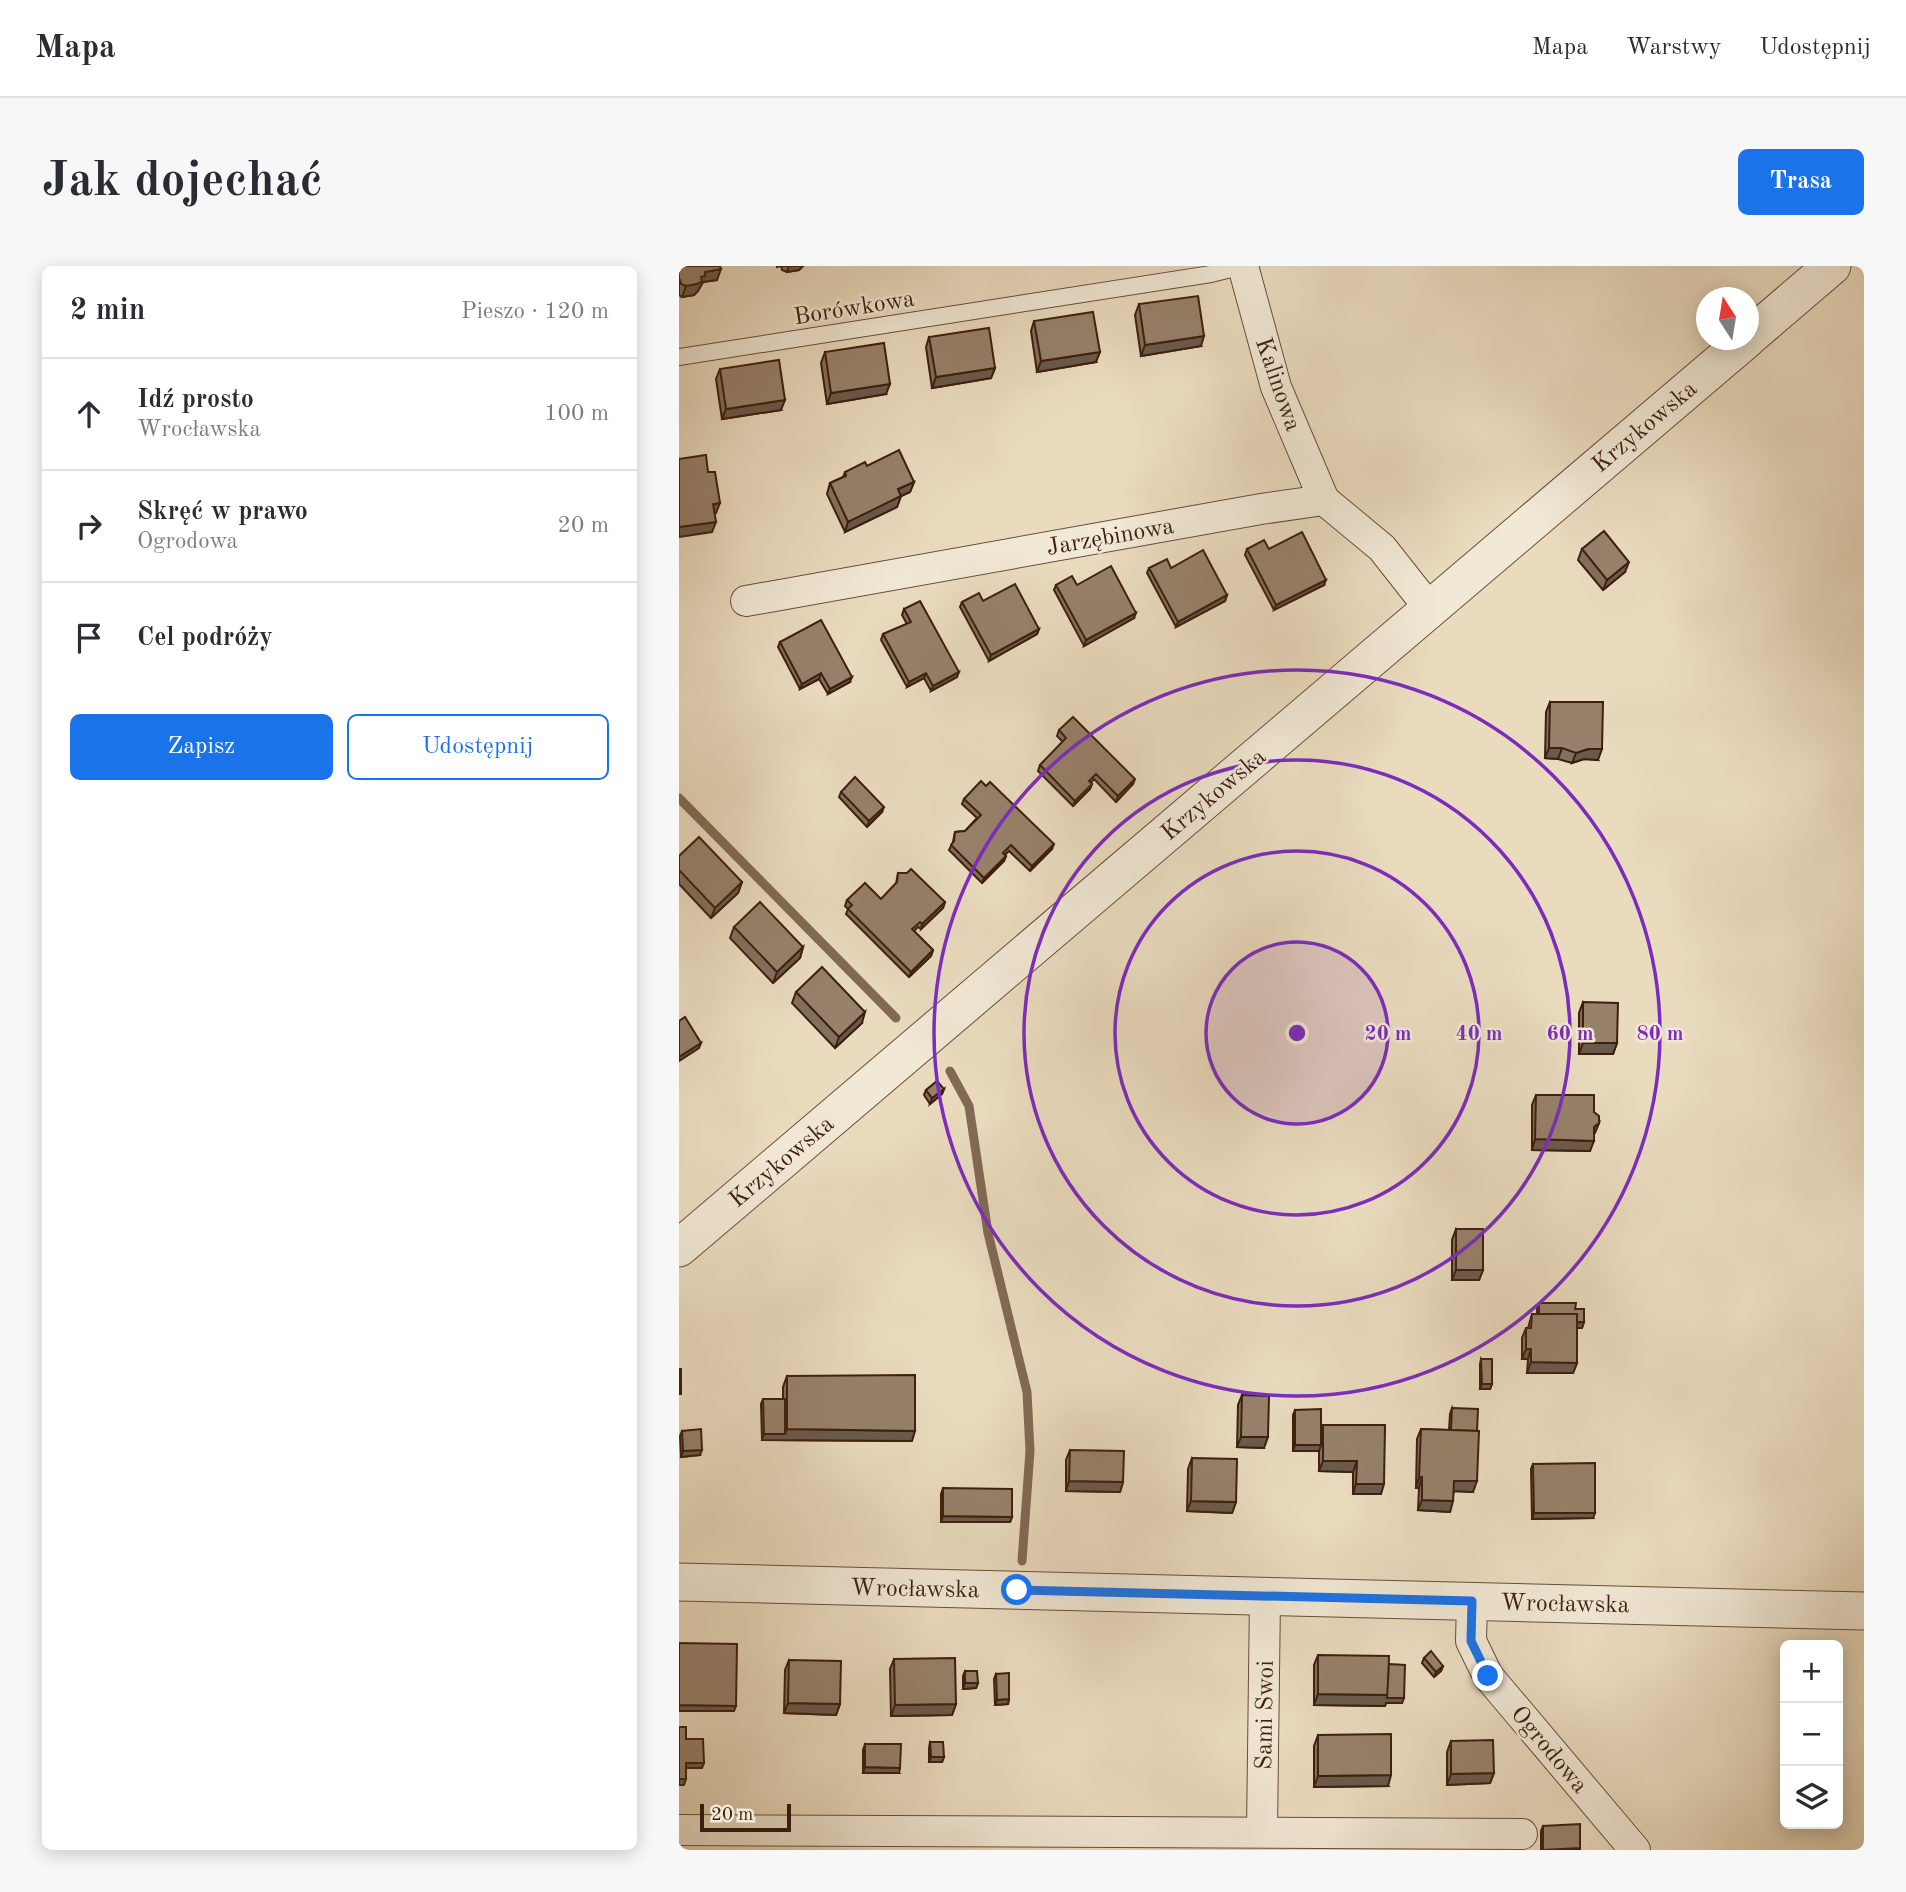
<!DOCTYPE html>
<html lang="pl">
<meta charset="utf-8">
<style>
body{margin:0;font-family:"Old Standard TT",serif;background:#f7f7f7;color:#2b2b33}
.controls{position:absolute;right:21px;bottom:21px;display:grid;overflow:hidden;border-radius:10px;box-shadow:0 4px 18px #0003}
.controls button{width:63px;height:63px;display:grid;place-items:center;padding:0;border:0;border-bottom:2px solid #e1e1e2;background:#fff;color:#2b2b33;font:35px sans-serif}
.compass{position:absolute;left:1017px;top:21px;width:63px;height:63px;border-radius:50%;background:#fff;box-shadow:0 4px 18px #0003;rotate:348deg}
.scale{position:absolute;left:21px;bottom:18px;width:91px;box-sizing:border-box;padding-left:7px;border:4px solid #3d1f0f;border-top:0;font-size:19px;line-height:24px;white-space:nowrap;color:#3d1f0f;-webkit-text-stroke:5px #f1e8d5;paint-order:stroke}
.stop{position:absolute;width:21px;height:21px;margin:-16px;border:5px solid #1a73e8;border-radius:50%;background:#fff}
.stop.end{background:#1a73e8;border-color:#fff;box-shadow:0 2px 7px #0008}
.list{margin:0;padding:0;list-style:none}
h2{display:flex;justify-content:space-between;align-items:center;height:91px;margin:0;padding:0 28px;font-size:30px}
h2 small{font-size:23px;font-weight:400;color:#7c7c81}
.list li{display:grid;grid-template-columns:46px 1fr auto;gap:21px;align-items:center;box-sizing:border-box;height:112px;padding:0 28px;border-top:2px solid #e1e1e2}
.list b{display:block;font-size:26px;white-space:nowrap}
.list p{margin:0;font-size:23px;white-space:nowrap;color:#7c7c81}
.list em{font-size:23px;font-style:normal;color:#7c7c81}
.actions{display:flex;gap:14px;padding:21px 28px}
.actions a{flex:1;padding:16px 0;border:2px solid #1a73e8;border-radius:10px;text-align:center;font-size:24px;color:#1a73e8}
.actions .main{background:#1a73e8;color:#fff}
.icon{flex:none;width:38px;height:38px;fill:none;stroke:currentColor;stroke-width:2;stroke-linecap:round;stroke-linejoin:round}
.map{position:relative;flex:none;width:1185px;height:1584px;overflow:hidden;border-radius:10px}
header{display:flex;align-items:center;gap:42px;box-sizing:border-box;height:98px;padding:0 35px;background:#fff;border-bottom:2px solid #e1e1e2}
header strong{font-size:33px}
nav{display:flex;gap:38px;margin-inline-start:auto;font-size:24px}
.intro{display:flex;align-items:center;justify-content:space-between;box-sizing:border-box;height:168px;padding:0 42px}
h1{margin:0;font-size:49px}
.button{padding:18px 32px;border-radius:10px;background:#1a73e8;color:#fff;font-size:24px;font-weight:700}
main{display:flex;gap:42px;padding:0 42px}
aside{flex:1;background:#fff;border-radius:10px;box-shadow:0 4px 18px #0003}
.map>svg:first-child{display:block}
</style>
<header>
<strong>Mapa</strong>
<nav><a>Mapa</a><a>Warstwy</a><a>Udostępnij</a></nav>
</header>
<div class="intro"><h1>Jak dojechać</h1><a class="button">Trasa</a></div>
<main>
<aside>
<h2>2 min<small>Pieszo · 120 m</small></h2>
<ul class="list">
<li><svg class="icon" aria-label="ahead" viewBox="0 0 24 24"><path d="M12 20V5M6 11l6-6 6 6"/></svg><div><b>Idź prosto</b><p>Wrocławska</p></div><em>100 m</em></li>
<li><svg class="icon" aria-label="right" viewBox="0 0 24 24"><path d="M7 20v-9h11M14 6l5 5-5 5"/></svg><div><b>Skręć w prawo</b><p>Ogrodowa</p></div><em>20 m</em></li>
<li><svg class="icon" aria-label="arrive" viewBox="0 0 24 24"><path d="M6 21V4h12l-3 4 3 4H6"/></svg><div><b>Cel podróży</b></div></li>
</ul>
<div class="actions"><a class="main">Zapisz</a><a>Udostępnij</a></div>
</aside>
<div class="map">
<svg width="1185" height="1584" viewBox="0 0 1185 1584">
<rect width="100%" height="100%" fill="#eadbbf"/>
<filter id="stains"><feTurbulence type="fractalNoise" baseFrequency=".00286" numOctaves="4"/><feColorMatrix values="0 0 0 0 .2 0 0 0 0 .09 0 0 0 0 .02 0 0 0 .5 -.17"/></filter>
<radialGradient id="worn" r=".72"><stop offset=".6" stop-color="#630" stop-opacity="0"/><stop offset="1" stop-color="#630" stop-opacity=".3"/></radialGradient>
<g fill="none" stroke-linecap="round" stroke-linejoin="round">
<g stroke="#816955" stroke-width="9">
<polyline points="0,532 217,752"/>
<polyline points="271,805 290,840 309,967 348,1126 351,1185 343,1295"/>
</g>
<g stroke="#684e3b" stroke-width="18">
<polyline id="service" points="0,91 532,8 564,0"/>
</g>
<g stroke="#684e3b" stroke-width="32">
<g id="minor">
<polyline points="564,0 597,121 645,234"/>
<polyline points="67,335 582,243 645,234 703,282 751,343"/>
<polyline points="793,1335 792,1375 809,1410 956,1584"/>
<polyline points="0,1564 843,1568"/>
<polyline points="583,1566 586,1331"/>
</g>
</g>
<g stroke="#684e3b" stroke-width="39">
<g id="tertiary">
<polyline points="1070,71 1153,0"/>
<polyline points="0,982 1067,74"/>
<polyline points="0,1316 1185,1345"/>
</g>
</g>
<use href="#service" stroke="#f1e8d5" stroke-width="16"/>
<use href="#minor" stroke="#f1e8d5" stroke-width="30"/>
<use href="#tertiary" stroke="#f1e8d5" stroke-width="37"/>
</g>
<g fill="#826f5c" stroke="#3d1f0f" stroke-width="2">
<polygon points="0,0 38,14 24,16 19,25 15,29 3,31 0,29"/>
<polygon points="98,0 124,0 120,4 108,6 103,4 102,0 98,1"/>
<polygon points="460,38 522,80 462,90 456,49"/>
<polygon points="355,55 417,96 358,106 352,65"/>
<polygon points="250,71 316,102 312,112 253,122 247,81"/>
<polygon points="146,86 207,128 148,138 142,97"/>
<polygon points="41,103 102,144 43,153 37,113"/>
<polygon points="188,200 235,216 231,226 222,230 218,241 166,266 148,228 151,217 164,211 166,206"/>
<polygon points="568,283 645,319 595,344 566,289"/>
<polygon points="903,283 946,306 924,324 899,294"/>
<polygon points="470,302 492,302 548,329 546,335 497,361 468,307"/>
<polygon points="377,319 398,319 455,352 405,380 375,324"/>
<polygon points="304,335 360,363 358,368 310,395 281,341 283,336"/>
<polygon points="225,343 278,411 252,425 245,412 228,421 202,374 204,368 228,358 223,349"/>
<polygon points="101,376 171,416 149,428 140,413 121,423 99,381"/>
<polygon points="871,436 919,494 905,493 893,497 879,493 866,492 867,446"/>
<polygon points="380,464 454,518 437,536 415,513 412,517 413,518 411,523 394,540 359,505 361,499 384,476 378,470"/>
<polygon points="162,526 203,546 188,561 160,531"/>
<polygon points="285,533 373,583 351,605 330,585 326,589 327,590 325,595 303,617 270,584 274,576 276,566 286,565 298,552 283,538"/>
<polygon points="0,590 63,616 59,627 32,652 0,618"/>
<polygon points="219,607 266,636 264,642 242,663 239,661 235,665 254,684 252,690 230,711 167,648 169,643 166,640 168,634 202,633 217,618"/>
<polygon points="55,661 124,681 121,692 94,717 51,672"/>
<polygon points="117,726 183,757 156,782 113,737"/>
<polygon points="904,736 938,777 934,788 900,788 900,747"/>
<polygon points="265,823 263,828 251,838 245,829 247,824"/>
<polygon points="857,829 915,846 920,857 915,868 911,885 853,884 853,839"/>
<polygon points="777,963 804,1004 800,1014 773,1014 773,974"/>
<polygon points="860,1037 896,1043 905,1056 903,1062 898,1062 898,1097 894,1107 848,1107 849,1093 843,1093 843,1072 847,1062 849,1062 853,1048 858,1048 858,1042"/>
<polygon points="802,1093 813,1118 811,1123 801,1123 801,1098"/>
<polygon points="108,1110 233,1175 83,1174 82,1138 84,1133 104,1133 104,1121"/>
<polygon points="563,1129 585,1182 558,1181 559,1139"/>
<polygon points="773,1142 794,1226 775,1225 771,1246 739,1244 740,1222 737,1222 738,1173 742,1163 770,1164 771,1148"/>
<polygon points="616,1144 642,1165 644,1159 706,1159 702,1228 674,1228 674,1206 640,1205 640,1184 614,1185 614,1149"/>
<polygon points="3,1165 21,1189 2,1191 1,1170"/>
<polygon points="391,1184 444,1216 441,1226 387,1225 387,1194"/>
<polygon points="513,1192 557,1236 553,1247 508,1245 509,1203"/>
<polygon points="854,1198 914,1252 853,1253 852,1203"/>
<polygon points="264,1222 333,1251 331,1256 262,1256 262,1228"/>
<polygon points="639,1389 710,1398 723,1437 707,1437 706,1440 635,1439 635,1399"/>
<polygon points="745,1392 764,1400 762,1405 755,1411 743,1397"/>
<polygon points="215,1393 277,1438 273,1449 212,1450 211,1403"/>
<polygon points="110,1394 161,1438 157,1449 105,1447 106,1404"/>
<polygon points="286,1405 299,1417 297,1422 284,1423 284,1410"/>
<polygon points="317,1408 330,1433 329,1438 316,1439 315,1413"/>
<polygon points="639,1469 709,1520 635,1521 635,1480"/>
<polygon points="772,1475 815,1507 811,1517 768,1519 768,1486"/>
<polygon points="251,1476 265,1491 263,1496 250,1496 250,1482"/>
<polygon points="186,1478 220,1507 184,1507 184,1484"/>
<polygon points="864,1560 901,1584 862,1584 862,1565"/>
</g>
<g fill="#6a5a4b" stroke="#3d1f0f" stroke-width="2">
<polygon points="110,0 124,0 120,4 108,6"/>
<polygon points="42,3 38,14 24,16 19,25 15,29 3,31 7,20 22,11 26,6"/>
<polygon points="525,70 522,80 462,90 466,79"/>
<polygon points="421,86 417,96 358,106 362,95"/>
<polygon points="316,102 312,112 253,122 257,111"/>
<polygon points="211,118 207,128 148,138 152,127"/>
<polygon points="106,134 102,144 43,153 47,143"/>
<polygon points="235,216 231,226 222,230 218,241 166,266 169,256 219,223"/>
<polygon points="41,237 37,247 30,248 34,238"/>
<polygon points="37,256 33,266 0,271 0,261"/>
<polygon points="950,296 946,306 924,324 928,314"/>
<polygon points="647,314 645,319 595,344 597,339"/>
<polygon points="548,329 546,335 497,361 499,356"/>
<polygon points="457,347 455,352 405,380 407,374"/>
<polygon points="360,363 358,368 310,395 312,389"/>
<polygon points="280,406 278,411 252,425 254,420"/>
<polygon points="142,407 140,413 121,423 123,418"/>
<polygon points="247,407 245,412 228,421 230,416"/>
<polygon points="173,411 171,416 149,428 151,423"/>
<polygon points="870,482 883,482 879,493 866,492"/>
<polygon points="909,483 923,483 919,494 905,493 893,497 897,487"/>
<polygon points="456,513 454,518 437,536 439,530"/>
<polygon points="413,518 411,523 394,540 396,535"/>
<polygon points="205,541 203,546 188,561 190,555"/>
<polygon points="375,578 373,583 351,605 353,600"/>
<polygon points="327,590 325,595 303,617 305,612"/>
<polygon points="63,616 59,627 32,652 36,642"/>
<polygon points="266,636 264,642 242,663 243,658"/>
<polygon points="124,681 121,692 94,717 98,706"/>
<polygon points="254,684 252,690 230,711 232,706"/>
<polygon points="186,746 183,757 156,782 160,771"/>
<polygon points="22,777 20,782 0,795 0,791"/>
<polygon points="904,777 938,777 934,788 900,788"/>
<polygon points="265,823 263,828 251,838 253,832"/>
<polygon points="920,857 916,867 911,871 915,861"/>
<polygon points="856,873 915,875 911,885 853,884"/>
<polygon points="777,1004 804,1004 800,1014 773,1014"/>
<polygon points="905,1056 903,1062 895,1062 897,1057"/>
<polygon points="847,1083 852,1083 849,1093 843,1093"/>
<polygon points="852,1096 898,1097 894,1107 848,1107"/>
<polygon points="803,1118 813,1118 811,1123 801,1123"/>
<polygon points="108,1163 236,1165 233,1175 83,1174 85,1168 106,1168"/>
<polygon points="562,1171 589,1171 585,1182 558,1181"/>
<polygon points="616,1179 642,1179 640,1185 614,1185"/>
<polygon points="23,1184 21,1189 2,1191 4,1185"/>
<polygon points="644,1195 678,1195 674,1206 640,1205"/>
<polygon points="743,1211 740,1222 737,1222 740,1212"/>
<polygon points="390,1215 444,1216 441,1226 387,1225"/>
<polygon points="775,1215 798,1215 794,1226 772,1225"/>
<polygon points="677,1218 705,1218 702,1228 674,1228"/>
<polygon points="743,1234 774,1235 771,1246 739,1244"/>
<polygon points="512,1235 557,1236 553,1247 508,1245"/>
<polygon points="855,1247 916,1247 914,1252 853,1253"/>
<polygon points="264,1250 333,1251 331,1256 262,1256"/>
<polygon points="764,1400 762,1405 755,1411 757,1406"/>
<polygon points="286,1417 299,1417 297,1422 284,1423"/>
<polygon points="639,1428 709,1429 725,1432 723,1437 707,1437 706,1440 635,1439"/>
<polygon points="330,1433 329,1438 316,1439 318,1434"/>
<polygon points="109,1437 161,1438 157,1449 105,1447"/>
<polygon points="277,1438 273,1449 212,1450 216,1439"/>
<polygon points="0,1439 57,1440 55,1445 0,1445"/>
<polygon points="252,1491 265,1491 263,1496 250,1496"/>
<polygon points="7,1497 25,1497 23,1502 5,1502"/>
<polygon points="186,1501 221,1502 220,1507 184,1507"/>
<polygon points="815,1507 811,1517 768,1519 772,1508"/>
<polygon points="712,1509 709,1520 635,1521 639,1510"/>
<polygon points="0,1513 7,1513 5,1519 0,1519"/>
<polygon points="901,1582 901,1584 864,1584"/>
</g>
<g fill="#97816b" stroke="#3d1f0f" stroke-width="2">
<polygon points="0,0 41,0 42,3 26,6 26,10 22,11 23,15 18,18 7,20 2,18 1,14 0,14"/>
<polygon points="519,30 525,70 466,79 460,38"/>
<polygon points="414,46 421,86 362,95 355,55"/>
<polygon points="310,62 316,102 257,111 250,71"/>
<polygon points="205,77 211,118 152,127 146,86"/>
<polygon points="100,94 106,134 47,143 41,103"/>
<polygon points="220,184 235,216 219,223 222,230 169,256 151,217 167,210 166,206 186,196 188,200"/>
<polygon points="27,189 29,206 36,206 41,237 34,238 37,256 0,261 0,193"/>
<polygon points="925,265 950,296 928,314 903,283"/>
<polygon points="623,266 647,314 597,339 568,283 585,274 590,283"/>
<polygon points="524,284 548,329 499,356 470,302 488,293 492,302"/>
<polygon points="432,300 457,347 407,374 377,319 393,310 398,319"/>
<polygon points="336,318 360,363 312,389 283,336 300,327 304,335"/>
<polygon points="241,335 280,406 254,420 247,407 230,416 204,368 232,356 225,343"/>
<polygon points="142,354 173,411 151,423 142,407 123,418 101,376"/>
<polygon points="871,436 924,436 923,483 909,483 897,487 883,482 870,482"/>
<polygon points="394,451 456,513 439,530 417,508 410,515 413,518 396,535 361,499 387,472 380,464"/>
<polygon points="176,511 205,541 190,555 162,526"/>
<polygon points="302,515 307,520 311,516 375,578 353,600 332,579 324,587 327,590 305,612 272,579 275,575 276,566 286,565 302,549 285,533"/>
<polygon points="20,571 63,616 36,642 0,604 0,590"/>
<polygon points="232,603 266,636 243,658 241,656 233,663 254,684 232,706 169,643 173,639 168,634 186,617 202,633 218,616 219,607 228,607"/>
<polygon points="81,636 124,681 98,706 55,661"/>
<polygon points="143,701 186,746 160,771 117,726"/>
<polygon points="904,736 939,737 938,777 904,777"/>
<polygon points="6,751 22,777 0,791 0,755"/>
<polygon points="258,815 265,823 253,832 247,824"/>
<polygon points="857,829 915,829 915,846 920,850 920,857 915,861 915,875 856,873"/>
<rect x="777" y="963" width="27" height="41"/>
<polygon points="860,1037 897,1037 896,1043 905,1043 905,1056 898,1056 898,1048 860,1048"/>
<polygon points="853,1048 898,1048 898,1097 852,1096 852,1083 847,1083 847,1062 852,1062"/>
<polygon points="802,1093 813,1093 813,1118 803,1118"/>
<rect x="0" y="1103" width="2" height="25"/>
<polygon points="236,1109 236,1165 108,1163 108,1110"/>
<polygon points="563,1129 590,1130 589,1171 562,1171"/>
<polygon points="84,1133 106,1133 106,1168 85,1168"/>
<polygon points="773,1142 799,1143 798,1165 772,1164"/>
<polygon points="642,1143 642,1179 616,1179 616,1144"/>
<polygon points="644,1159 706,1159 705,1218 677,1218 678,1195 644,1195"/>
<polygon points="22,1163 23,1184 4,1185 3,1165"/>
<polygon points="742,1163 800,1165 798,1215 775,1215 774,1235 743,1234 743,1211 740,1212"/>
<polygon points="391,1184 445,1185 444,1216 390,1215"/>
<polygon points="513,1192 558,1193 557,1236 512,1235"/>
<polygon points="916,1197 916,1247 855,1247 854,1198"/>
<polygon points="264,1222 333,1223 333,1251 264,1250"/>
<polygon points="0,1377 58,1378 57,1440 0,1439"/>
<polygon points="752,1385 764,1400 757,1406 745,1392"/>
<polygon points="639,1389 710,1390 709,1429 639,1428"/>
<polygon points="276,1392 277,1438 216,1439 215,1393"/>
<polygon points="110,1394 162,1395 161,1438 109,1437"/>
<polygon points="710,1398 726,1399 725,1432 708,1432"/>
<polygon points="286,1405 298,1405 299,1417 286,1417"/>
<polygon points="330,1407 330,1433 318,1434 317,1408"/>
<polygon points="0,1461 7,1461 7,1473 24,1473 25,1497 7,1497 7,1513 0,1513"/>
<polygon points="712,1468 712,1509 639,1510 639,1469"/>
<polygon points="814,1474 815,1507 772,1508 772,1475"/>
<polygon points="251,1476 264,1476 265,1491 252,1491"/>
<polygon points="186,1478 222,1478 221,1502 186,1501"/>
<polygon points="901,1558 901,1582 864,1584 864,1560"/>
</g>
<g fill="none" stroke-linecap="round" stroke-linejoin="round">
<polyline stroke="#1a73e8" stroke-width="9" points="338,1324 793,1335 792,1375 809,1410"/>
</g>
<circle cx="618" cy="767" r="91" fill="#7b2cbf" fill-opacity=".12"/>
<g fill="none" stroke="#7b2cbf" stroke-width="3.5">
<circle cx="618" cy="767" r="91"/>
<circle cx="618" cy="767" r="182"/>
<circle cx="618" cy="767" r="273"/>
<circle cx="618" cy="767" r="363"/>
</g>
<g text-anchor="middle" stroke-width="5" stroke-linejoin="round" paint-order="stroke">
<g font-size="24" fill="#3d1f0f" stroke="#f1e8d5">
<text transform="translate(175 41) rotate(-9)" y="8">Borówkowa</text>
<text transform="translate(600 118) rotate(71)" y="8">Kalinowa</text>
<text transform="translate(965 160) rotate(-40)" y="8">Krzykowska</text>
<text transform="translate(431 270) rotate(-10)" y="8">Jarzębinowa</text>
<text transform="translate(534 528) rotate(-40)" y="8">Krzykowska</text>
<text transform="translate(102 895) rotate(-40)" y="8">Krzykowska</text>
<text transform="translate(236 1322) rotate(1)" y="8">Wrocławska</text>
<text transform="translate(886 1337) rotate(1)" y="8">Wrocławska</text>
<text transform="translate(585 1449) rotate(-89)" y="8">Sami Swoi</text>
<text transform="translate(871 1483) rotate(50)" y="8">Ogrodowa</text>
</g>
</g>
<circle cx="618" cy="767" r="10" fill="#7b2cbf" stroke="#f1e8d5" stroke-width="3.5"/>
<g font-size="21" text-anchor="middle" font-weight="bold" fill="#7b2cbf" stroke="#f1e8d5" stroke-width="5" stroke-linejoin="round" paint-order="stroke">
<text x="709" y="774">20 m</text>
<text x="800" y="774">40 m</text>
<text x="891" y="774">60 m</text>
<text x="981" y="774">80 m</text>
</g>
<rect width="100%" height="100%" filter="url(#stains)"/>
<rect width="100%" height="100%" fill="url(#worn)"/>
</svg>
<div class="controls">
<button>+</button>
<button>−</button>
<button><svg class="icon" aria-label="layers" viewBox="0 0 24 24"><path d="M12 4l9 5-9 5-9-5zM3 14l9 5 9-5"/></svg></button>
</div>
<svg class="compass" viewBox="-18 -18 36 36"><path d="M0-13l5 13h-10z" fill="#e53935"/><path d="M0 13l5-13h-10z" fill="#7c7c81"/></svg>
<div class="scale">20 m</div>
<div class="stop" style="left:338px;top:1324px"></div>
<div class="stop end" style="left:809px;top:1410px"></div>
</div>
</main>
